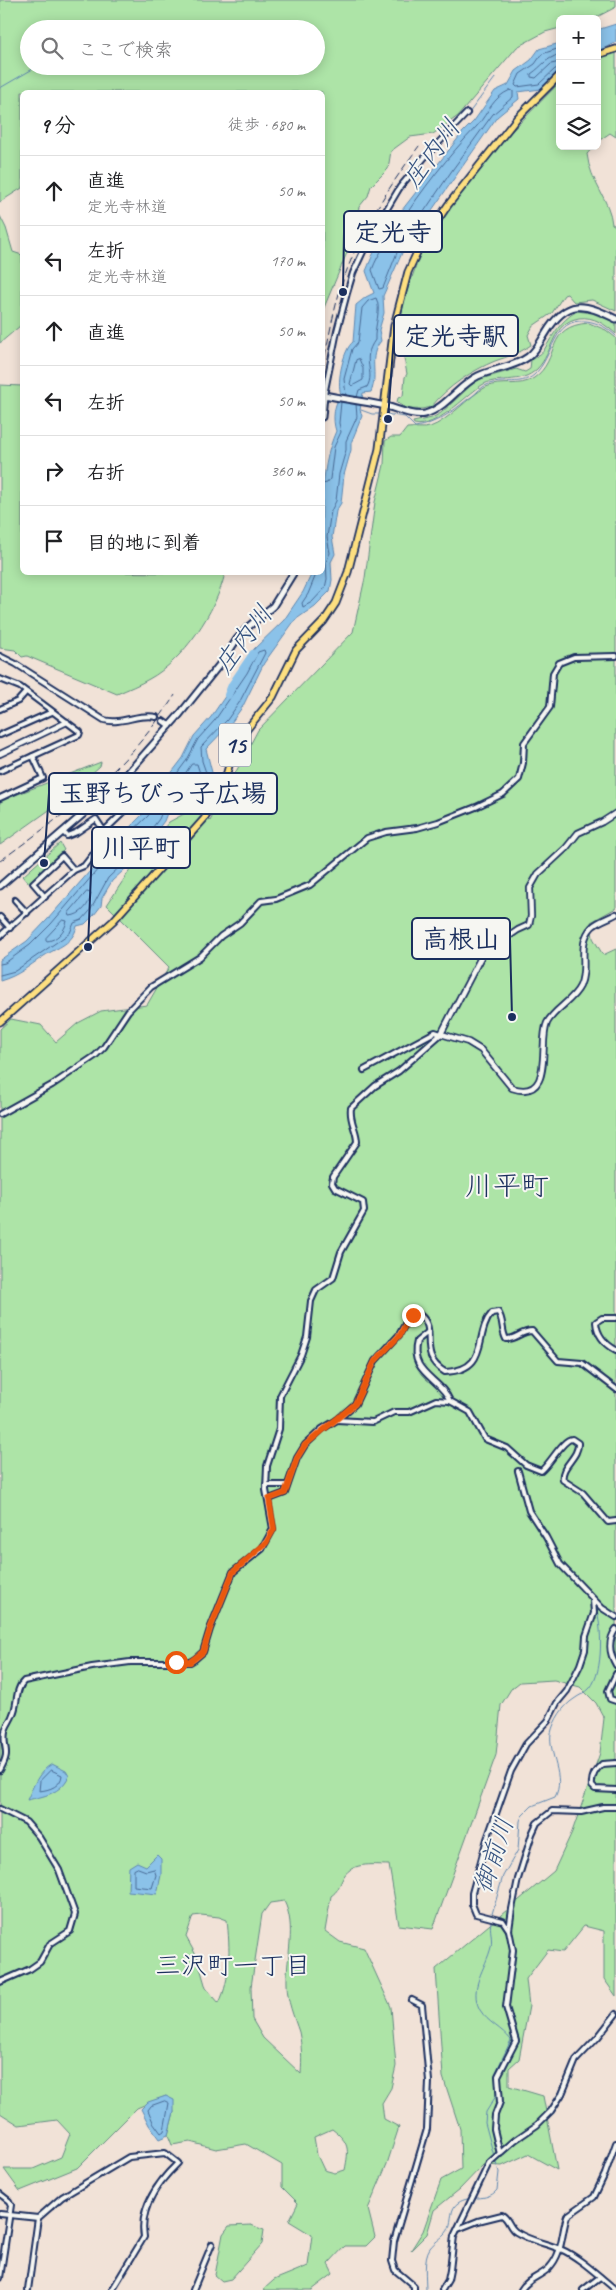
<!DOCTYPE html>
<html lang="ja">
<meta charset="utf-8">
<style>
body{margin:0;font-family:Caveat,"Klee One",sans-serif;background:#f6f6f6;color:#202124}
.controls{position:absolute;right:15px;top:15px;display:grid;overflow:hidden;border-radius:8px;box-shadow:0 2px 12px #0003}
.controls button{width:45px;height:45px;display:grid;place-items:center;padding:0;border:0;border-bottom:1px solid #e0e0e0;background:#fff;color:#202124;font:25px sans-serif}
.stop{position:absolute;width:15px;height:15px;margin:-11px;border:4px solid #ea580c;border-radius:50%;background:#fff}
.stop.end{background:#ea580c;border-color:#fff;box-shadow:0 1px 5px #0008}
.list{margin:0;padding:0;list-style:none}
h2{display:flex;justify-content:space-between;align-items:center;height:65px;margin:0;padding:0 20px;font-size:21px}
h2 small{font-size:16px;font-weight:400;color:#757577}
.list li{display:grid;grid-template-columns:32px 1fr auto;gap:15px;align-items:center;box-sizing:border-box;height:70px;padding:0 20px;border-top:1px solid #e0e0e0}
.list b{display:block;font-size:19px;white-space:nowrap}
.list p{margin:0;font-size:16px;white-space:nowrap;color:#757577}
.list em{font-size:16px;font-style:normal;color:#757577}
.icon{flex:none;width:28px;height:28px;fill:none;stroke:currentColor;stroke-width:2;stroke-linecap:round;stroke-linejoin:round}
.map{position:relative;flex:none;width:616px;height:2290px;overflow:hidden}
.search{position:absolute;background:#fff;box-shadow:0 2px 12px #0003;left:20px;top:20px;width:305px;height:55px;display:flex;align-items:center;gap:12px;box-sizing:border-box;padding:0 18px;border-radius:28px;color:#757577;font-size:19px}
.panel{position:absolute;background:#fff;box-shadow:0 2px 12px #0003;left:20px;top:90px;width:305px;height:485px;border-radius:8px}
.map>svg:first-child{display:block}
</style>
<div class="map">
<svg width="616" height="2290" viewBox="0 0 616 2290">
<rect width="100%" height="100%" fill="#f1e2d7"/>
<filter id="ink" filterUnits="userSpaceOnUse"><feTurbulence type="fractalNoise" baseFrequency=".02" numOctaves="2"/><feDisplacementMap in="SourceGraphic" scale="10" xChannelSelector="R" yChannelSelector="G"/><feConvolveMatrix kernelMatrix="1 2 1 2 8 2 1 2 1" color-interpolation-filters="sRGB"/></filter>
<g filter="url(#ink)">
<g fill="#ade4a7" stroke="#648a82" fill-rule="evenodd">
<path d="M0 0H616V7L593 19H560V28L545 32 517 47 458 116 433 134 410 137 391 151 388 169 371 186 368 196 359 207 351 243 323 310 322 92H22V188L0 202ZM29 29H316V66H29Z"/>
<polygon points="616,51 616,137 610,133 597,142 597,58"/>
<path d="M560 82V146H594L587 154C590 182 610 200 612 224L616 226V311L592 300 574 302 567 294 564 295 552 313 533 326 528 335 531 345C518 354 509 356 495 361 473 370 447 387 432 406 421 411 405 411 397 402L398 398 403 396 405 377 407 374 404 358 411 341 410 329 403 327 400 323 405 297 421 252 446 213 506 137Z"/>
<polygon points="0,216 6,228 13,252 22,255 22,320 20,326 0,343"/>
<path d="M577 311 592 313 616 323V334C606 325 594 316 579 318 551 323 554 352 537 369 521 385 496 376 482 385 465 396 436 429 414 424L413 422 432 418 441 413 477 380 516 369 525 372 530 369 531 360C535 357 542 354 544 350 553 335 560 321 577 311Z"/>
<path d="M589 323 606 330 616 338V908L591 922 593 938 603 955 616 949V1996L604 1979V1931L584 1926 563 1952 548 1950 526 1979 529 2006 519 2059 509 2068V2086L543 2096 557 2170 528 2154 502 2166 483 2165 460 2189 434 2210 427 2234 411 2250 423 2231 441 2180 461 2169 460 2129 443 2077 436 1969 554 1871 572 1832 600 1753 604 1718 596 1703 580 1687 554 1680 520 1682 511 1689 501 1705 496 1755 433 1929 399 1925 389 1865C372 1865 350 1861 342 1880 338 1888 338 1891 331 1896L325 1931 340 1942 364 1948 391 2007 396 2066 391 2088 382 2103 384 2119 399 2127 387 2164 368 2209 375 2237 366 2246H345L328 2264 333 2274 312 2290H263L274 2280 308 2266 312 2235 289 2221 298 2203 282 2187V2165L246 2144 216 2149 190 2142 172 2145 168 2135 174 2112 166 2096 137 2108 77 2168 20 2191 4 2169H33L61 2157 70 2134 57 2120 19 2125 0 2113V1029L11 1019 41 1025 56 1042 78 1023 101 1011 147 1005 169 967 107 905 134 864 169 822 193 809 210 821 258 730 353 632 365 578 375 502 384 465 385 441 391 437H400L407 428C415 427 423 429 430 427 448 421 469 396 486 387 501 380 520 388 534 378 561 359 544 326 589 323ZM284 1901C297 1927 286 1956 287 1984 287 2001 294 2017 299 2032 302 2046 302 2060 301 2074L263 2038 252 2019 251 1987 262 1914 270 1903ZM201 1915 219 1917 227 1920C230 1947 231 1979 219 2003L206 1988 197 1957 186 1937 193 1916ZM332 2129C350 2143 349 2149 345 2170L335 2173 324 2170 317 2155 314 2137Z"/>
<path d="M0 385 22 386V572L225 573C217 610 183 661 149 679 139 685 128 689 117 694L27 656 22 657 15 650 0 648Z"/>
<polygon points="101,762 100,766 55,806 0,845 0,801"/>
<polygon points="60,843 64,850 29,883 23,876"/>
<polygon points="251,2225 264,2230 262,2244 231,2279 222,2281 215,2275 223,2234 229,2226"/>
</g>
<g fill="#8bc2e9" stroke="#5e87b1">
<polygon points="616,24 616,42 597,52 597,30"/>
<path d="M560 43V72L541 89 518 92 519 99 497 117 402 253 383 296 384 313 379 330 381 341C367 357 379 374 371 392L363 393 360 410 362 416 351 443V450L344 475 341 503 336 511 332 537 335 554 331 562 332 580 330 591 315 606 295 620 264 663 243 706 231 723 206 749 215 784 210 795 203 801H192L184 795 171 803 164 821 134 861 112 881 102 898 101 906 94 915 85 924 77 926C73 944 58 947 44 956 27 967 20 975 0 981V960L27 941 47 920 119 838 144 813 156 793 183 758 194 736 211 717 243 670 254 649 284 620 303 592 312 573 322 572C322 529 318 471 336 431 332 419 334 404 341 394 336 382 344 348 353 342L356 305 366 297 374 293 366 271 377 245 402 210 463 132 474 121 495 91 508 85 516 71 531 60 539 49Z"/>
<path d="M52 1764 66 1771 69 1776C60 1794 45 1796 27 1800 34 1785 38 1772 52 1764Z"/>
<polygon points="157,1855 161,1859 161,1875 157,1894 128,1891 129,1867 137,1862 146,1866"/>
<polygon points="166,2096 174,2100 174,2112 168,2135 159,2139 149,2125 141,2109 148,2102"/>
</g>
<g fill="none" stroke-linecap="round" stroke-linejoin="round">
<g stroke="#486a96" stroke-width="1">
<polyline points="560,48 542,54 535,64 520,74 515,85 517,87 539,84 555,69 560,68"/>
<path d="M560 54C543 60 544 65 531 74V77L536 78 551 64 560 62"/>
<path d="M510 90 513 91V97L493 114 453 169 398 250 383 288 379 289 372 270C378 253 389 240 399 225 422 190 448 156 477 126 489 112 492 98 510 90Z"/>
<polygon points="359,359 363,368 363,380 352,386 350,384 356,360"/>
<path d="M346 395 344 379 352 349 358 342 362 308 368 301 376 298C382 309 374 327 375 340 360 361 376 371 367 387L359 390 357 397"/>
<polyline points="322,484 327,483 330,479 334,447 341,432 339,423 341,402"/>
<polyline points="317,572 308,594 302,603 303,607 312,602 325,588 327,579 326,562 330,553 327,537 331,511 336,501 339,474 346,450 346,441 357,417 356,404"/>
<polygon points="192,764 197,764 203,783 199,790 180,782"/>
<path d="M87 892 91 893C90 905 81 915 70 916L69 913Z"/>
<path d="M63 920 67 921C65 931 56 941 46 941V938Z"/>
<path d="M0 964 5 963 30 945 51 924 122 841 148 816 160 796 187 760 198 739 215 720 247 673 258 652 264 650 265 653 239 703 227 720 201 747 202 761 210 784C203 803 197 793 183 791L167 800 159 819 130 857 108 878 90 911 82 920 74 923 70 933 15 971 0 975"/>
<path d="M51 1770 62 1775C61 1786 50 1790 39 1791L40 1781Z"/>
<polygon points="138,1868 146,1871 154,1869 156,1875 152,1888 134,1886 134,1870"/>
<polygon points="165,2101 169,2103 164,2131 161,2133 153,2122 148,2110 151,2106"/>
</g>
<g stroke="#5e87b1" stroke-width="1">
<polyline points="0,88 38,66"/>
<polyline points="469,113 495,78"/>
<polyline points="390,207 414,174 458,126"/>
<polyline points="351,288 360,263"/>
<polyline points="345,312 350,292"/>
<polyline points="342,322 344,316"/>
<polyline points="339,332 340,330"/>
<polyline points="361,410 372,414 381,414"/>
<path d="M385 414 405 417 415 427C436 424 452 412 468 399 474 396 478 390 483 387 498 377 520 387 534 375 554 357 552 318 586 321 597 322 608 328 616 336"/>
<polyline points="324,420 325,409"/>
<polyline points="279,602 297,572"/>
<polyline points="254,626 271,611"/>
<polyline points="233,650 240,639"/>
<polyline points="66,832 93,809"/>
<polyline points="0,889 63,835"/>
<polyline points="578,1579 594,1597"/>
<path d="M492 1914 503 1876 518 1850 520 1821 522 1816 532 1806 555 1797C566 1777 548 1754 551 1733 554 1720 563 1706 574 1699 579 1695 586 1693 590 1688 604 1671 602 1626 596 1606"/>
<path d="M491 1921C489 1930 493 1938 491 1947 486 1968 468 1988 480 2010 488 2023 502 2028 511 2040L495 2074 496 2096 486 2112 485 2123 494 2156"/>
<path d="M426 2290C426 2278 423 2258 430 2248 435 2241 446 2236 449 2228 452 2220 450 2208 458 2203 470 2194 486 2203 497 2190L499 2172 495 2160"/>
</g>
<polyline stroke="#8bc2e9" stroke-width="8" points="228,695 232,685 253,654"/>
<g stroke="#1b2f5e" stroke-width="8">
<g id="minor">
<polyline points="324,395 337,331 347,293 353,273 369,239 400,187 425,157 467,113"/>
<path d="M0 656 16 664 104 720C122 725 138 713 156 717"/>
<polyline points="0,679 20,687 80,732 79,735 0,771"/>
<polyline points="0,709 18,701 26,692"/>
<polyline points="163,721 170,726"/>
<polyline points="0,735 52,712"/>
<polyline points="0,798 43,778 33,756"/>
<polyline points="63,832 67,836 77,832 96,819 104,831"/>
<polyline points="45,897 33,883 62,856 74,870"/>
<polyline points="15,900 27,913"/>
<polyline points="0,917 10,928"/>
<polyline points="0,936 74,870 84,866 102,843 104,831 127,809"/>
<polyline points="364,1070 435,1032 441,1034"/>
<polyline points="0,1114 52,1085 95,1056 104,1047 128,1011 151,987 200,957 221,936 240,923 261,901 276,899 310,885 367,838 386,832 417,828 438,822 476,807 503,794 519,779 523,763 524,743 550,707 553,673 559,663 574,657 616,656"/>
<path d="M616 1318H602L596 1322C597 1336 605 1344 616 1350"/>
<path d="M428 1332 417 1341C408 1373 441 1378 450 1401"/>
<path d="M337 1420 373 1422 394 1412H409L436 1400 450 1401 470 1412 485 1439 507 1448 526 1465 541 1471C550 1464 563 1439 572 1439L578 1443C579 1458 560 1466 563 1480L583 1493 608 1522 616 1521"/>
<polyline points="518,1471 529,1511 546,1537 560,1564 602,1608 616,1617"/>
<polyline points="266,1485 287,1485"/>
<path d="M269 1499 285 1493 297 1458 305 1445 322 1429 337 1420 355 1404 375 1361 399 1335 409 1317 420 1315C439 1330 416 1355 445 1372 491 1370 473 1334 492 1313L498 1312C504 1320 501 1330 506 1339 515 1340 521 1331 532 1331L558 1361 582 1363 616 1389"/>
<path d="M616 1629C608 1640 609 1653 616 1665"/>
<polyline points="616,1674 608,1691 610,1699 616,1701"/>
<path d="M616 1763 602 1764C595 1770 591 1777 592 1786L595 1789 616 1790"/>
<path d="M0 1770C12 1749 2 1750 5 1732 6 1725 11 1721 13 1714 18 1704 15 1689 24 1681L92 1667 130 1662H190L195 1659 203 1652 210 1629 233 1572 262 1549 273 1529 266 1490 267 1466 279 1429 280 1396 301 1355 307 1337 311 1301 316 1290 333 1278 341 1252 364 1211 363 1202 335 1188 332 1183 333 1177 357 1142C357 1130 349 1121 351 1108L375 1086 399 1071 441 1034"/>
<polyline points="0,1809 26,1822 39,1837 59,1870 75,1914 70,1931 50,1944 40,1962 30,1969 0,1982"/>
<polyline points="509,1930 503,1921 476,1914 472,1904 472,1893 487,1839 511,1771 526,1744 548,1721 557,1703 567,1691 580,1665 585,1650 586,1636 594,1613 593,1600"/>
<polyline points="412,2000 422,2005 429,2081 427,2129 394,2241 392,2261 395,2270 414,2286 414,2290"/>
<polyline points="500,2154 494,2129 495,2115 500,2102 498,2076 516,2041 506,2007 513,1950 509,1930 512,1909 518,1879 532,1834 537,1823 552,1811 581,1812 603,1807 616,1807"/>
<polyline points="0,2194 9,2201 11,2205 0,2278"/>
<polyline points="0,2214 38,2218"/>
<path d="M458 2229 478 2221 502 2215C509 2219 509 2228 516 2232 530 2241 545 2243 560 2249 578 2256 600 2277 616 2290"/>
<path d="M28 2290 38 2218 62 2197 129 2157 165 2153 178 2163C157 2183 139 2208 144 2237L112 2290"/>
<polyline points="193,2290 212,2244"/>
<polyline points="442,2290 448,2280 450,2270 454,2236 489,2163 515,2140 537,2125 551,2111 562,2094 576,2060 598,2037 616,2014"/>
<path d="M521 2290C527 2279 540 2277 549 2268 563 2253 561 2235 567 2216L594 2197 605 2174 616 2143"/>
<polyline points="583,2290 600,2277"/>
</g>
</g>
<g stroke="#1b2f5e" stroke-width="8">
<g id="tertiary">
<polyline points="0,754 67,722"/>
<path d="M616 813 602 822 578 833 566 848 538 874 530 888 531 916 529 925 518 930 482 955 441 1034 468 1042 481 1050 512 1088C555 1102 538 1043 547 1023 554 1009 573 1001 580 986 589 966 576 944 592 927 598 921 609 918 616 914"/>
</g>
</g>
<g stroke="#1b2f5e" stroke-width="9">
<g id="secondary">
<path d="M322 417 324 395C343 399 362 401 381 405 394 407 412 417 425 414 446 408 459 385 478 376 494 368 513 368 528 357 536 351 541 341 546 333 567 298 584 303 616 319"/>
<polyline points="0,886 118,784 180,714 224,659 237,639 248,627 273,606 294,572"/>
</g>
</g>
<g stroke="#1b2f5e" stroke-width="9">
<g id="primary">
<polyline points="597,55 616,49"/>
<polyline points="0,1022 113,921 204,819 221,794 235,744 273,697 296,650 324,621 336,603 348,572 379,449 394,326 408,272 419,248 448,205 517,118 560,75"/>
</g>
</g>
<use href="#minor" stroke="#f6f6f2" stroke-width="4"/>
<use href="#tertiary" stroke="#f6f6f2" stroke-width="4.5"/>
<use href="#secondary" stroke="#f6f6f2" stroke-width="5"/>
<use href="#primary" stroke="#fddf80" stroke-width="5.5"/>
<g stroke="#1b2f5e" stroke-width="1" stroke-dasharray="8 4" stroke-linecap="butt">
<path d="M322 369C330 334 335 298 349 265 366 221 392 183 419 146"/>
<path d="M0 861C72 808 126 771 175 695"/>
</g>
</g>
</g>
<g fill="none" stroke-linecap="round" stroke-linejoin="round" filter="url(#ink)">
<polyline stroke="#ea580c" stroke-width="6" points="176,1662 190,1662 203,1652 210,1629 233,1572 266,1543 274,1529 269,1499 285,1493 297,1458 305,1445 355,1404 375,1361 400,1335 409,1317 413,1315"/>
</g>
<g text-anchor="middle" stroke-width="4" stroke-linejoin="round" paint-order="stroke">
<rect fill="#f6f6f2" stroke="#5d6b8a" stroke-width="1" x="219" y="723.5" width="32" height="43" rx="4"/>
<g font-size="24" font-weight="bold" fill="#1b2f5e">
<text x="235" y="753">15</text>
</g>
<g font-size="26" font-style="italic" fill="#375481" stroke="#f6f6f2">
<text transform="translate(431 153) rotate(-54)" y="9">庄内川</text>
<text transform="translate(243 639) rotate(-53)" y="9">庄内川</text>
<text transform="translate(493 1855) rotate(-72)" y="9">御前川</text>
</g>
<g font-size="26" fill="#1b2f5e" stroke="#f6f6f2">
<text x="233" y="1974">三沢町一丁目</text>
</g>
<g font-size="28" fill="#1b2f5e" stroke="#f6f6f2">
<text x="507" y="1195">川平町</text>
</g>
</g>
<path fill="none" stroke="#1b2f5e" stroke-width="2" d="M343 292L344 232M388 419L394 335M44 863L49 793M88 947L92 848M512 1017L510 939"/>
<g fill="#1b2f5e" stroke="#f6f6f2" stroke-width="2">
<circle cx="343" cy="292" r="5"/>
<circle cx="388" cy="419" r="5"/>
<circle cx="44" cy="863" r="5"/>
<circle cx="88" cy="947" r="5"/>
<circle cx="512" cy="1017" r="5"/>
</g>
<g fill="#f6f6f2" stroke="#1b2f5e" stroke-width="2">
<rect x="344" y="211" width="98" height="41" rx="5"/>
<rect x="394" y="315" width="124" height="41" rx="5"/>
<rect x="49" y="773" width="228" height="41" rx="5"/>
<rect x="92" y="827" width="98" height="41" rx="5"/>
<rect x="412" y="918" width="98" height="41" rx="5"/>
</g>
<g font-size="26" text-anchor="middle" font-weight="bold" fill="#1b2f5e">
<text x="393" y="241">定光寺</text>
<text x="456" y="345">定光寺駅</text>
<text x="163" y="802">玉野ちびっ子広場</text>
<text x="141" y="857">川平町</text>
<text x="461" y="948">高根山</text>
</g>
</svg>
<div class="controls">
<button>+</button>
<button>−</button>
<button><svg class="icon" aria-label="layers" viewBox="0 0 24 24"><path d="M12 4l9 5-9 5-9-5zM3 14l9 5 9-5"/></svg></button>
</div>
<div class="stop" style="left:176px;top:1662px"></div>
<div class="stop end" style="left:413px;top:1315px"></div>
<div class="search"><svg class="icon" aria-label="search" viewBox="0 0 24 24"><circle cx="10" cy="10" r="6"/><path d="M15 15l6 6"/></svg>ここで検索</div>
<section class="panel">
<h2>9 分<small>徒歩 · 680 m</small></h2>
<ul class="list">
<li><svg class="icon" aria-label="ahead" viewBox="0 0 24 24"><path d="M12 20V5M6 11l6-6 6 6"/></svg><div><b>直進</b><p>定光寺林道</p></div><em>50 m</em></li>
<li><svg class="icon" aria-label="left" viewBox="0 0 24 24"><path d="M17 20v-9H6M10 6l-5 5 5 5"/></svg><div><b>左折</b><p>定光寺林道</p></div><em>170 m</em></li>
<li><svg class="icon" aria-label="ahead" viewBox="0 0 24 24"><path d="M12 20V5M6 11l6-6 6 6"/></svg><div><b>直進</b></div><em>50 m</em></li>
<li><svg class="icon" aria-label="left" viewBox="0 0 24 24"><path d="M17 20v-9H6M10 6l-5 5 5 5"/></svg><div><b>左折</b></div><em>50 m</em></li>
<li><svg class="icon" aria-label="right" viewBox="0 0 24 24"><path d="M7 20v-9h11M14 6l5 5-5 5"/></svg><div><b>右折</b></div><em>360 m</em></li>
<li><svg class="icon" aria-label="arrive" viewBox="0 0 24 24"><path d="M6 21V4h12l-3 4 3 4H6"/></svg><div><b>目的地に到着</b></div></li>
</ul>
</section>
</div>
